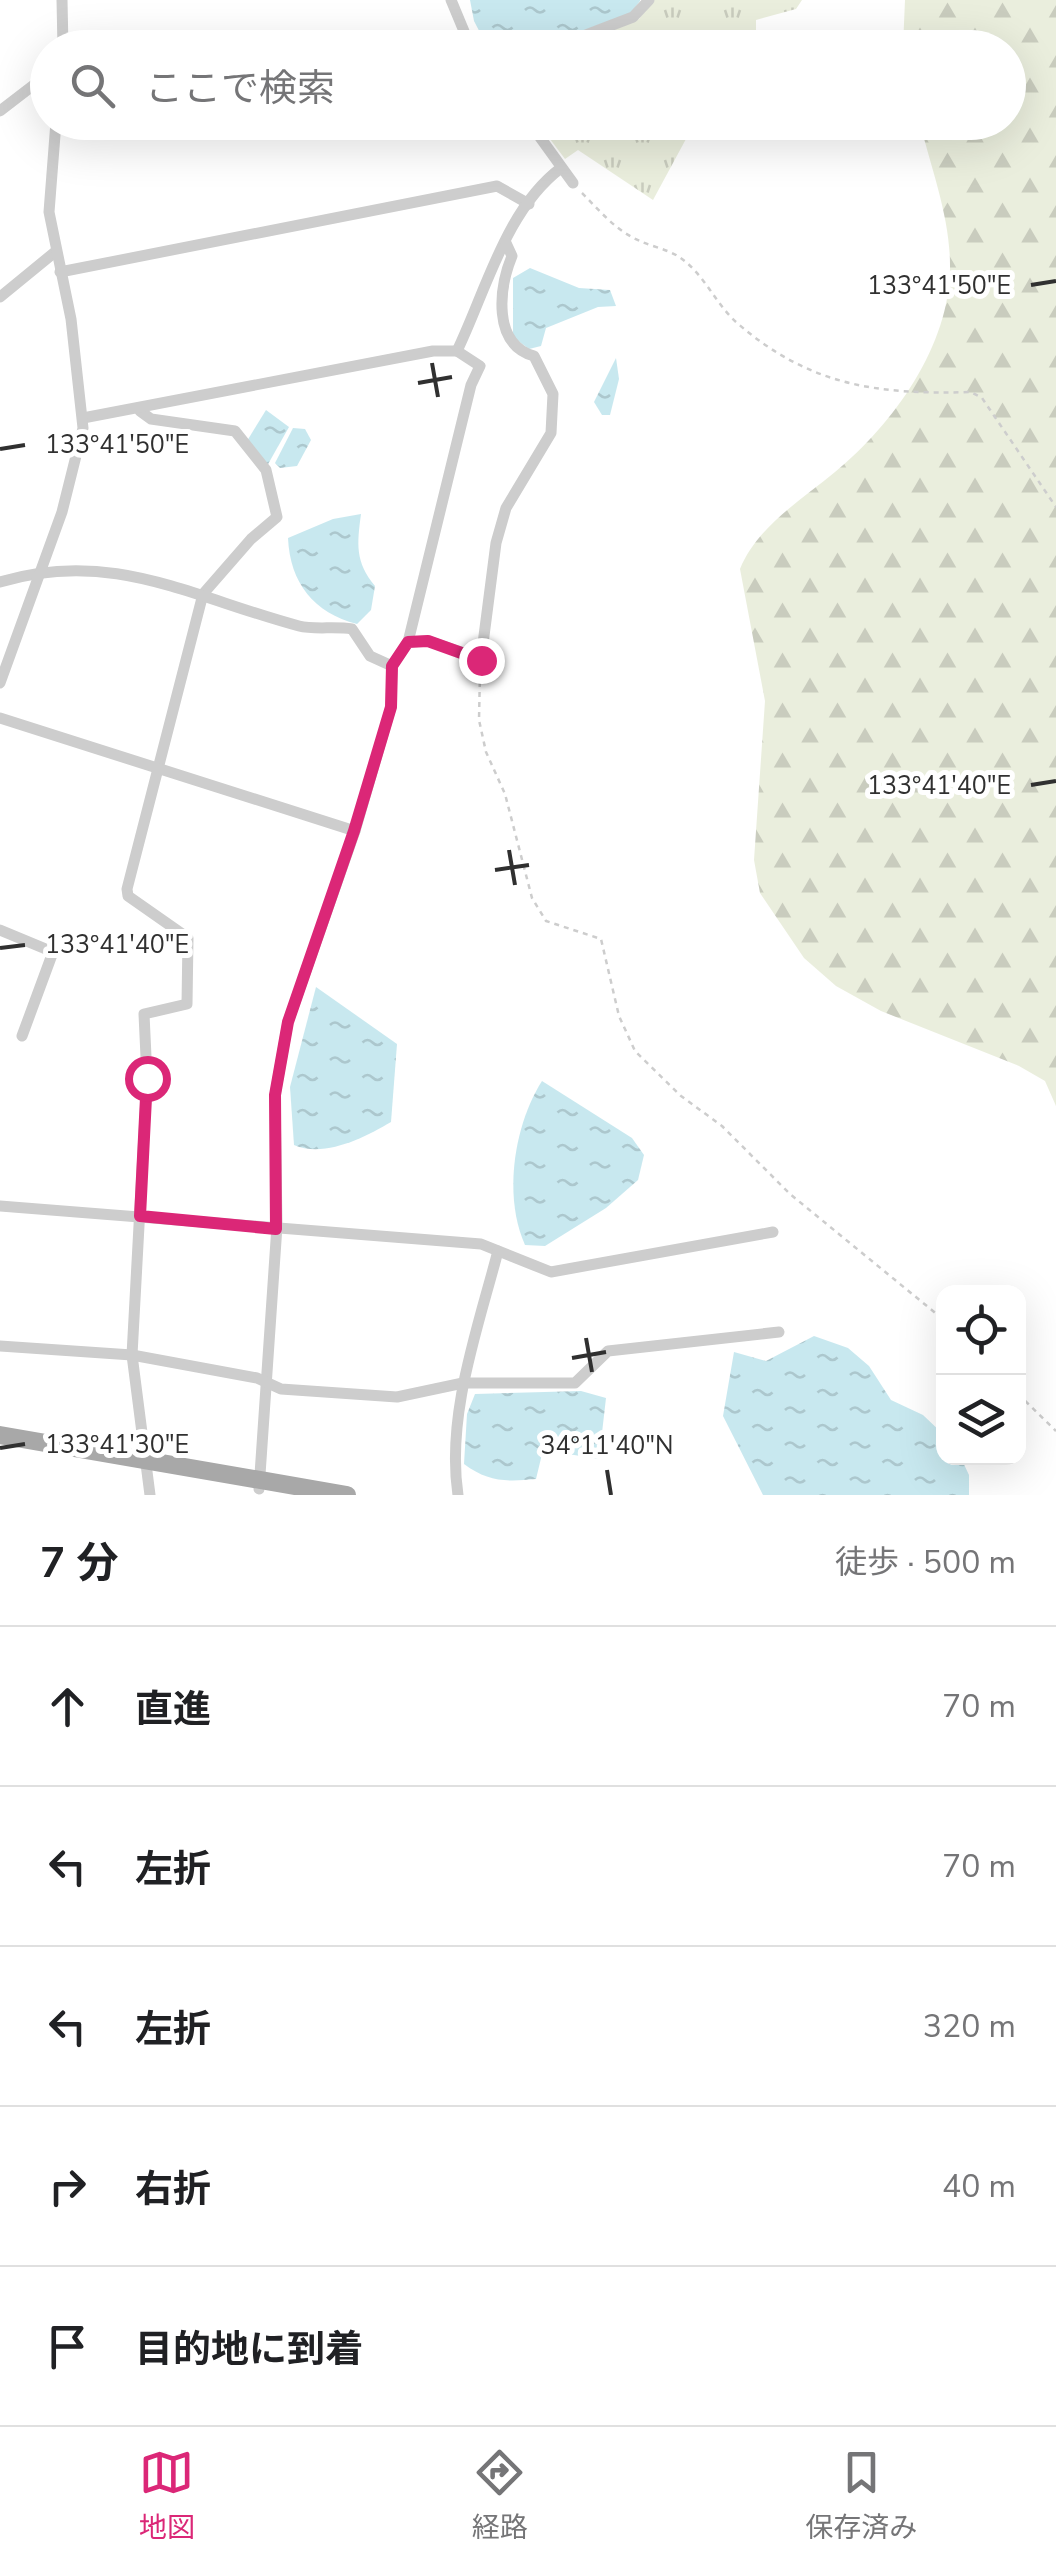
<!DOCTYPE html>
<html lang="ja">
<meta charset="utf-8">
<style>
body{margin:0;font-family:"Nunito Sans","Noto Sans JP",sans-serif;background:#f6f6f6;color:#202124}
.controls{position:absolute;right:30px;bottom:30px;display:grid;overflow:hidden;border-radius:20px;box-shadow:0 10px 40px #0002}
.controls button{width:90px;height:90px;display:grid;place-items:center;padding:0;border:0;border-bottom:2px solid #e0e0e0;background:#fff;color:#202124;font:50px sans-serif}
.stop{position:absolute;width:30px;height:30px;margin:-22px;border:8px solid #db2777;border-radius:50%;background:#fff}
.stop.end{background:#db2777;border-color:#fff;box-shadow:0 2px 10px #0008}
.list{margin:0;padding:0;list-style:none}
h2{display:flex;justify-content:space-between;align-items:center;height:130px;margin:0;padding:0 40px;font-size:42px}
h2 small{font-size:32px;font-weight:400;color:#757577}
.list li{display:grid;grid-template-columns:65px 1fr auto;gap:30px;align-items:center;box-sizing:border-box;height:160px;padding:0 40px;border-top:2px solid #e0e0e0}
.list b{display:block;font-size:38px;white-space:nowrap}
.list em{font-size:32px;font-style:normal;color:#757577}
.icon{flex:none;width:55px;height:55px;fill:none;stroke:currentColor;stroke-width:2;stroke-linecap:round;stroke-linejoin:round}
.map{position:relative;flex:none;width:1056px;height:1495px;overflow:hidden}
.search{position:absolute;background:#fff;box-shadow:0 10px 40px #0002;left:30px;right:30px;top:30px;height:110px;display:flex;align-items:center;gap:25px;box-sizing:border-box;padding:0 35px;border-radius:55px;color:#757577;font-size:38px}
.sheet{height:930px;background:#fff}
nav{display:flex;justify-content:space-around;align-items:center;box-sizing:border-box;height:140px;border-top:2px solid #e0e0e0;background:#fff;font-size:28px;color:#757577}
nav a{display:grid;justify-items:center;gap:5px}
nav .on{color:#db2777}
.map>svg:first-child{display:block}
</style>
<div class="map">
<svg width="1056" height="1495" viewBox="0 0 1056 1495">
<defs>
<pattern id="grass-tufts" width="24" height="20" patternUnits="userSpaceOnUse" patternTransform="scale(2.5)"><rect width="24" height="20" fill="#eaeedd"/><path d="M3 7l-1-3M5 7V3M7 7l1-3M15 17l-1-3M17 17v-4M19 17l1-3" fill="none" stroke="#c9ccbe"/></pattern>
<pattern id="forest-firs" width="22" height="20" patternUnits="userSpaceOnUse" patternTransform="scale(2.5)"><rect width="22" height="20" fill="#eaeedd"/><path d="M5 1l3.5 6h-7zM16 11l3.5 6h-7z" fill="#c9ccbe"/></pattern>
<pattern id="water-ripples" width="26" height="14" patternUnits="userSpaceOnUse" patternTransform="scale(2.5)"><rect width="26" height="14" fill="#c8e8ef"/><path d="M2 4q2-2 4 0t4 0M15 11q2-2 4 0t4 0" fill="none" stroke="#acc7cd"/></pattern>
</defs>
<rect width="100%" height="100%" fill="#fff"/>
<g fill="url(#grass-tufts)">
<polygon points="653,0 802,0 796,9 756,20 756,47 570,48 639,19"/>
<polygon points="538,123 742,123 739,134 693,126 653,200 578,150 565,159"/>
</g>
<path fill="url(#forest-firs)" d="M905 0H1056V1106L1045 1081 1019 1066 881 1011 836 986 804 958 760 893 754 860 765 701 740 569C757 527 800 501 835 472 894 424 951 344 950 265 950 217 931 168 920 123L1008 122V48L903 47Z"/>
<g fill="url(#water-ripples)">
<polygon points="470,0 640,0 640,1 627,18 563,36 547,47 488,48 474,21"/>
<polygon points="530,268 579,288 610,290 616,306 598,307 546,328 541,346 529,349 513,337 513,278"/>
<polygon points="616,358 619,379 610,415 602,415 594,402"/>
<polygon points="266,410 289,427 267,466 247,441"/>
<polygon points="293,428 305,429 311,440 297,466 280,468 275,463"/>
<path d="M361 514C357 544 355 562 375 586L371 610 357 624C314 613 290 583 288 538L333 519Z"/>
<path d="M316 987 397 1044 391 1122C364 1138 324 1158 294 1145L290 1087Z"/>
<path d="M542 1081 632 1138 644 1155 638 1180 606 1208 545 1246 525 1245C503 1196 514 1125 542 1081Z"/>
<polygon points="814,1336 848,1348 869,1366 891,1400 923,1415 943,1434 944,1458 961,1458 969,1475 969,1495 763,1495 723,1416 734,1352 766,1361"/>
<path d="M581 1391 606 1398 599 1459 543 1450 536 1479C507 1482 488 1482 464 1464L467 1414 475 1394Z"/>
</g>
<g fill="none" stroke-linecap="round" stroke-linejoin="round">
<g stroke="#cdcdcd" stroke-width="2.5" stroke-dasharray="5 5" stroke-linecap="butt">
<path d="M582 193C600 211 616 231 640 241 651 246 665 249 676 255 703 271 714 302 736 322 809 386 878 395 971 392L982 398 1056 507"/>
<polyline points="480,672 479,720 486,752 505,794 532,898 546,921 601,939 619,1016 635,1051 681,1096 722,1126 790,1194 944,1320"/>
<polyline points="1018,1394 1056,1431"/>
</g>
<g stroke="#cdcdcd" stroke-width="11">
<polyline points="62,0 63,48"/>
<polyline points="451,0 471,48"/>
<polyline points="552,48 633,17 649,0"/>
<polyline points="0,111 48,74"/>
<polyline points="529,122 573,183"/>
<polyline points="60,272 497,186 529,204"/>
<polyline points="0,297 55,252"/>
<path d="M457 351C486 291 506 209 561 168"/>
<polyline points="140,411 151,419 235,431 266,470 277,517 251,539 203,594 127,889 128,896 188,938 187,1004 144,1014 147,1078 132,1355 150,1495"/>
<polyline points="83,418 433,351 457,351 480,366 471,385 408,642 392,666 391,707 355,831 288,1022 275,1095 277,1226 259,1489"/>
<path d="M0 582C112 548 193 598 299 626 314 630 335 626 352 629L370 656 392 666"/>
<path d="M408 642 428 641 481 659 496 543 506 508 551 433 553 394 534 356C492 344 499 288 512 256L506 243"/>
<polyline points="0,683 62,512 83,428 71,319 49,212 56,122"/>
<polyline points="0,718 355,831"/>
<polyline points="0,930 53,952 22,1036"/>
<polyline points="0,1206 481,1244 551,1272 773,1232"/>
<polyline points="0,1346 132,1355 257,1378 281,1389 397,1397 463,1383 575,1383 608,1351 779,1332"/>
<path d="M458 1495C446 1415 478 1328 498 1251"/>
</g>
<polyline stroke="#a8a8a8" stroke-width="18" points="0,1435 347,1495"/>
</g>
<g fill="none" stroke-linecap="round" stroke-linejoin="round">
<polyline stroke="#db2777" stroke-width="12" points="147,1078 140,1216 276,1229 275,1095 288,1022 354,831 391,707 392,666 408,642 428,641 481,660"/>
</g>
<path fill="none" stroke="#303030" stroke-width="4" d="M1031 285 1056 281M432 363 438 397M418 383 452 377M0 449 25 445M1031 785 1056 781M509 850 515 885M495 870 529 865M0 948 25 945M586 1338 592 1372M572 1358 606 1352M0 1448 25 1444M607 1470 611 1495"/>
<g font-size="25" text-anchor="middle" fill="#303030" stroke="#fff" stroke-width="10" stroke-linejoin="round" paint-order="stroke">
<text x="939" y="294">133°41'50"E</text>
<text x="117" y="453">133°41'50"E</text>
<text x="939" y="794">133°41'40"E</text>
<text x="117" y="953">133°41'40"E</text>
<text x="117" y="1453">133°41'30"E</text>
<text x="607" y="1454">34°11'40"N</text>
</g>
</svg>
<div class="controls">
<button><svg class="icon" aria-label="locate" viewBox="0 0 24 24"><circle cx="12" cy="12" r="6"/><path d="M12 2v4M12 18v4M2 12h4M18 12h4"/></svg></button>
<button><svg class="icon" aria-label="layers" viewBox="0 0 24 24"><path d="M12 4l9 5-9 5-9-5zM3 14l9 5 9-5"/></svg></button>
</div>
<div class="stop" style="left:147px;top:1078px"></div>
<div class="stop end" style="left:481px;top:660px"></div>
<div class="search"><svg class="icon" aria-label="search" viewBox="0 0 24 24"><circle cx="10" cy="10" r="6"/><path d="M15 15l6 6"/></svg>ここで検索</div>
</div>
<section class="sheet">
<h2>7 分<small>徒歩 · 500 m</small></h2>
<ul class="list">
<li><svg class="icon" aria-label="ahead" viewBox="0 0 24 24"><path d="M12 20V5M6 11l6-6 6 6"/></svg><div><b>直進</b></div><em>70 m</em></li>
<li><svg class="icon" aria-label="left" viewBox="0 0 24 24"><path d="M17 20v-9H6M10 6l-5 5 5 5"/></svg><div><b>左折</b></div><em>70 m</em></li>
<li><svg class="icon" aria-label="left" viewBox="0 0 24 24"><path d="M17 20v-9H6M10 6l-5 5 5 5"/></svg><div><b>左折</b></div><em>320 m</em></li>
<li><svg class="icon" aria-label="right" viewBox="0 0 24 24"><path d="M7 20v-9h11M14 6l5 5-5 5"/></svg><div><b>右折</b></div><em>40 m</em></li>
<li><svg class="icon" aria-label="arrive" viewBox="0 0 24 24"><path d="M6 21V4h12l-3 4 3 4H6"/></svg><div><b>目的地に到着</b></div></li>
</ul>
</section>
<nav>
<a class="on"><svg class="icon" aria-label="map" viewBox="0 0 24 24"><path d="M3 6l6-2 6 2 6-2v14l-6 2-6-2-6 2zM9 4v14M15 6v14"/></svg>地図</a>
<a><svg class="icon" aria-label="directions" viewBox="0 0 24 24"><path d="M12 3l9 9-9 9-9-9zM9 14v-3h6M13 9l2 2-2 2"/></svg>経路</a>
<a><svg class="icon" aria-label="saved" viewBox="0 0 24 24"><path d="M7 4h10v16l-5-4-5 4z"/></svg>保存済み</a>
</nav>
